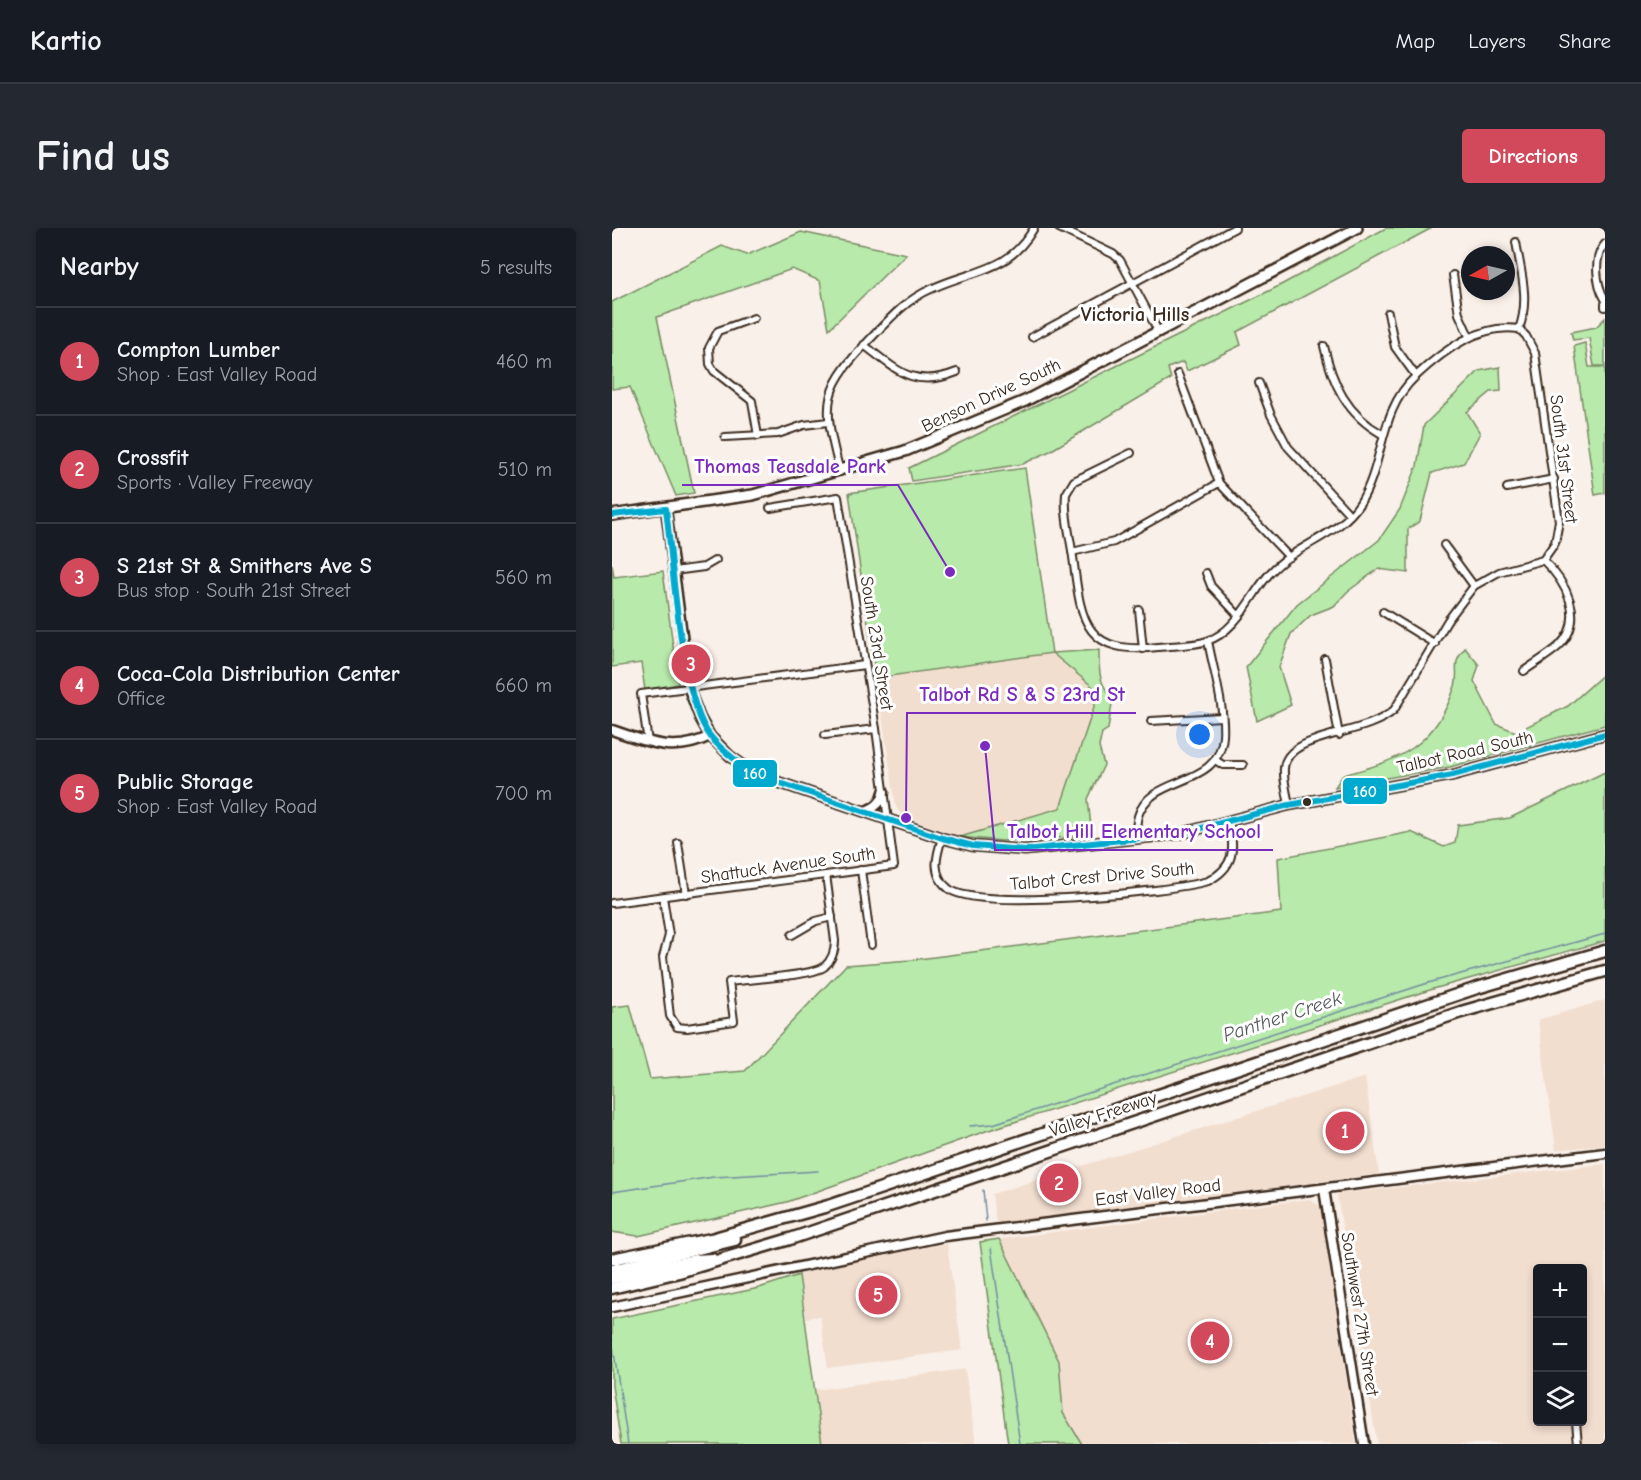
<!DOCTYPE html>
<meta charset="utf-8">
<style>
body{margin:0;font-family:"Comic Neue",sans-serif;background:#242831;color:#f1f3f6}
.controls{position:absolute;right:18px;bottom:18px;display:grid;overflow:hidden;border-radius:6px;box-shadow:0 3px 9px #0003}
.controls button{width:54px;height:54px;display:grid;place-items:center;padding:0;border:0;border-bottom:2px solid #363941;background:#171b24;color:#f1f3f6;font:30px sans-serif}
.compass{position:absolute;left:849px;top:18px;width:54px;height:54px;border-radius:50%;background:#171b24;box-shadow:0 3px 9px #0003;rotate:262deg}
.you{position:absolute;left:588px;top:507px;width:21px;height:21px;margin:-15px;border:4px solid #fff;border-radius:50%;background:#1a73e8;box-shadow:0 0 0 9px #1a73e833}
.badge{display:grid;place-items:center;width:39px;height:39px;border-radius:50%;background:#d1495b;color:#fff;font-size:20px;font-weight:700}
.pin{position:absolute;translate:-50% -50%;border:3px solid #fff;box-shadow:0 2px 6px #0006}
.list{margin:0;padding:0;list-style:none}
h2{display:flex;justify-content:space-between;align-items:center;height:78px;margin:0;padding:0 24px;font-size:26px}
h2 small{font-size:20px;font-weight:400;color:#9ea1a6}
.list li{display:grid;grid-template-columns:39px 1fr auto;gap:18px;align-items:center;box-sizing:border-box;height:108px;padding:0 24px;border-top:2px solid #363941}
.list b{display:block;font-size:22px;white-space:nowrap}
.list p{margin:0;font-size:20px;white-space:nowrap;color:#9ea1a6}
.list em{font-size:20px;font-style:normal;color:#9ea1a6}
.icon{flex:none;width:33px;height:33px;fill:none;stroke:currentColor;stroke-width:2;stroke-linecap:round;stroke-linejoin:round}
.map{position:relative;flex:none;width:993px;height:1216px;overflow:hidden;border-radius:6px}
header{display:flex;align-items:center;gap:36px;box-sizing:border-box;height:84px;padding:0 30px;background:#171b24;border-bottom:2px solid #363941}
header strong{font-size:28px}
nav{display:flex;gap:33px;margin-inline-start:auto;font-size:21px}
.intro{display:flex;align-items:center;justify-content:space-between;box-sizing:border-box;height:144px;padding:0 36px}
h1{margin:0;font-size:42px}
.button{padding:15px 27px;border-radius:6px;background:#d1495b;color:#fff;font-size:21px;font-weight:700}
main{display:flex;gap:36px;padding:0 36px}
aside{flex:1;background:#171b24;border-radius:6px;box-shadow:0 3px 9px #0003}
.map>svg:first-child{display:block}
</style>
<header>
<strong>Kartio</strong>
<nav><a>Map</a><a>Layers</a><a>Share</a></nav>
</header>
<div class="intro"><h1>Find us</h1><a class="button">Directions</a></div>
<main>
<aside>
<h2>Nearby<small>5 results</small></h2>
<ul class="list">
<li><span class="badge">1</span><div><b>Compton Lumber</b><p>Shop · East Valley Road</p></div><em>460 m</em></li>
<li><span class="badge">2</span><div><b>Crossfit</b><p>Sports · Valley Freeway</p></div><em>510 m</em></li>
<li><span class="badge">3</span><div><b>S 21st St &amp; Smithers Ave S</b><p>Bus stop · South 21st Street</p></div><em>560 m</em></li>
<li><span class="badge">4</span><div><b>Coca-Cola Distribution Center</b><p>Office</p></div><em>660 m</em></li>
<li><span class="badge">5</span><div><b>Public Storage</b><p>Shop · East Valley Road</p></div><em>700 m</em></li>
</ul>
</aside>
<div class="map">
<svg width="993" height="1216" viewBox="0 0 993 1216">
<rect width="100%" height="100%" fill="#f9f0e9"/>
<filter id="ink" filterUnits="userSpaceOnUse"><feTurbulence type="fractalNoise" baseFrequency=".0167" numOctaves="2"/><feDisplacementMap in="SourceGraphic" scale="12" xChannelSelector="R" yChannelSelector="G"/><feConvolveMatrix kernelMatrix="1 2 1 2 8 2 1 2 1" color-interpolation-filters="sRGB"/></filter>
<g filter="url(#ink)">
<g fill="#f2decf" fill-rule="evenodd">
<polygon points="440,425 491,457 452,581 348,609 290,588 284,579 264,450"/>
<polygon points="993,772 993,917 944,922 926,792"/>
<polygon points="753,849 767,946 384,996 380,966"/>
<path d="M993 936V1216H765L725 966ZM926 1040H970V1194H926Z"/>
<polygon points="697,971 708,978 744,1216 470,1216 451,1185 447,1133 387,1011"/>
<polygon points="335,1016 350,1122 216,1140 208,1088 194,1090 187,1047 264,1027"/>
<polygon points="353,1141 364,1216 210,1216 203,1162"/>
</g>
<g fill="#b7eaab" stroke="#798a64" stroke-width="1.5">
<polygon points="774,0 820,0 625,104 629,117 575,143 571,134 556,140 559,151 438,223 411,236 300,253 297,240 665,59"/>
<polygon points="189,4 294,26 217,101 208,53 180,41 45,89 82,265 64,268 18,159 0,161 0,74 110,18 135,27"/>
<polygon points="993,90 993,138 982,138 977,110 961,112 959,104 984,99"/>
<polygon points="973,115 977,139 993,139 993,265 983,267 962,118"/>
<polygon points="888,139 889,163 879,164 855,184 868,205 852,235 820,245 808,293 796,301 796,345 766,341 735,364 722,378 699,387 679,406 667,439 679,477 645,493 634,439 685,376 767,312 788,281 805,238 812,197 867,143"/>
<path d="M413 240 440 425 487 422C487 440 486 457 501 469L496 501 490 505 487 519 492 537 476 571 480 608 390 613 348 609 448 580 487 464 440 425 264 450 237 265Z"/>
<polygon points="0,336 2,349 51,343 66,456 33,462 29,435 0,439"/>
<path d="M853 420 867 437 862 453 884 496 904 504 956 478 993 445V497L838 539 723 559 731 547C788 532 823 519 843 458 848 441 838 438 853 420Z"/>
<polygon points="993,544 993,713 821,761 374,903 175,974 26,1008 0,1004 0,779 18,777 38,851 133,843 234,737 299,732 669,684 666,630 799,604 832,619 843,615 846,597 898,590"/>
<polygon points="387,1011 447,1133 451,1185 470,1216 396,1216 368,1014"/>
<polygon points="187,1047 210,1216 9,1216 0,1158 0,1091 147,1060"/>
</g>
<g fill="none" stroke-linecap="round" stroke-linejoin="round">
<g stroke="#728b9f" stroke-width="1.5">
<polyline points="358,898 381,896 816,755 993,706"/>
<polyline points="371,962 374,993"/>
<polyline points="0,964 102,949 206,943"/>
<polyline points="379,1020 408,1216"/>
<polyline points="0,1111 16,1216"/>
</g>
<g stroke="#3b2a1e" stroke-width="10">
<g id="street">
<polyline points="447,0 501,26 508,32 546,103"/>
<path d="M904 14C909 44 918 72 907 101"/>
<path d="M993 16C981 29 984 56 993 71"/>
<polyline points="841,47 847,86 857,108"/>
<polyline points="993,76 993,79"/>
<polyline points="776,85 783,119 804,148"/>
<polyline points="142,90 106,103 97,120 98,136 102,143 140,173 146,208"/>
<path d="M907 101 914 108 923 125 947 293 943 315 931 332C953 353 975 390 947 418 937 427 923 435 912 443"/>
<polyline points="420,109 623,0"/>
<path d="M252 117C286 143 302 161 345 144"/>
<path d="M712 118C720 155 735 187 770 206"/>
<polyline points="566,146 607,255 677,329"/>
<polyline points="647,155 659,187 676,219 738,287"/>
<polyline points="113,209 166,206 192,197 216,194"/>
<path d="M519 225 462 253 454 266C452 286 458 308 461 329 469 390 470 428 546 419 561 417 581 418 595 413 626 403 639 365 659 344 685 316 727 308 748 275 773 235 766 183 804 148 832 122 868 95 907 101"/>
<path d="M228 244C209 171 210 161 263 106 280 88 296 71 319 61 362 41 396 45 422 0"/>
<polyline points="895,260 942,251"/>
<polyline points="832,317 862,358"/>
<polyline points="460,324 502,314 607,255"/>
<polyline points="62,343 92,339 104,332"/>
<polyline points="594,345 599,358 627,388"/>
<polyline points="527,382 531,421"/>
<polyline points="771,384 823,416"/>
<polyline points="713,431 727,507"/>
<polyline points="539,493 610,489"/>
<polyline points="213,507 264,501"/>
<polyline points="36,514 29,466 253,437"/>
<polyline points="603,532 611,537 631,537"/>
<path d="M677 577C675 565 671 552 672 540 675 504 753 509 782 482L836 392 862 358 887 344 931 332"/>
<path d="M330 610C324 629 319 647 337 661 367 683 557 664 596 653 623 639 623 621 617 594"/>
<path d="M524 611C524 604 524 595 526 588 539 545 607 562 611 508 613 480 601 440 596 413"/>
<polyline points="66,615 74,666"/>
<polyline points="249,642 259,717"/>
<path d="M51 669 57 707 51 729 58 788 65 799 75 800 122 793 117 754C137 751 199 748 212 739 220 732 223 723 223 713L214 647"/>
<polyline points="0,675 282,638 264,501 226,269 158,280"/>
<polyline points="180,707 204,693 220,689"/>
<polyline points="964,1194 966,1216"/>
</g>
</g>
<g stroke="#3b2a1e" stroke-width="13">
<g id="secondary">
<polyline points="54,281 77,461 88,490 98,508 118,528 145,547 330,610 361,618 413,622 567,606 677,577 841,547 993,506"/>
<path d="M0 502C35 514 63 526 98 508"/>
<path d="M254 583C263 579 270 575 272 564"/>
<polyline points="712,961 752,1216"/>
<polyline points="0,1079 333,1008 993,925"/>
</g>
</g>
<g stroke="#3b2a1e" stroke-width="14">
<polyline id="primary" points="0,287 141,267 293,223 413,173 745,0"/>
</g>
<g stroke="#3b2a1e" stroke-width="15">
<g id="highway">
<polyline points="0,1031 99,1011 216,978 865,760 993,723"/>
<polyline points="0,1042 123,1012"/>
<polyline points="0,1050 84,1032 100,1031"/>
<polyline points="0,1060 67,1044 178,1011 849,784 993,743"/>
</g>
</g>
<use href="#street" stroke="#fff" stroke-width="6"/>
<use href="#secondary" stroke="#fff" stroke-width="8"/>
<use href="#primary" stroke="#fff" stroke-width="9"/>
<use href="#highway" stroke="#fff" stroke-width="10"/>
<g stroke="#fff" stroke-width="10">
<g id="bus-1">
<path d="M54 281C61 334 68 471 99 509 112 525 129 536 145 547L330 610 361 618 413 622 567 606 677 577 841 547 993 506"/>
<polyline points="0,287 54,281"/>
</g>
</g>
<use href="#bus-1" stroke="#00a9ce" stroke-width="6"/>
</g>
</g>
<circle fill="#3b2a1e" stroke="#fff" stroke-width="2" cx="695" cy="574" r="5"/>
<g text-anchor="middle" stroke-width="6" stroke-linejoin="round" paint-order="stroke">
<g font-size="18" fill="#3b2a1e" stroke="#fff">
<text transform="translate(379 167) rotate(-25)" y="6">Benson Drive South</text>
<text transform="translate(952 231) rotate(83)" y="6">South 31st Street</text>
<text transform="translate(265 415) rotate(81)" y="6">South 23rd Street</text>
<text transform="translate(853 524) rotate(-13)" y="6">Talbot Road South</text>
<text transform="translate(176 637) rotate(-8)" y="6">Shattuck Avenue South</text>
<text transform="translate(490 648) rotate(-5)" y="6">Talbot Crest Drive South</text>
<text transform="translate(491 886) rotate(-18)" y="6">Valley Freeway</text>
<text transform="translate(546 964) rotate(-7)" y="6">East Valley Road</text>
<text transform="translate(748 1086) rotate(81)" y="6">Southwest 27th Street</text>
</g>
<g font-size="20" font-weight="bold" fill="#3b2a1e" stroke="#fff">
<text x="523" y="93">Victoria Hills</text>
</g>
<g font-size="20" font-style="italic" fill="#575a5e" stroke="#fff">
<text transform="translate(670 788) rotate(-18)" y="7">Panther Creek</text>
</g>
</g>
<path fill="none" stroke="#7b2cbf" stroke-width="2" d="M338 344L286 257H70M294 590L295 485H524M373 518L383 622H661"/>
<g fill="#7b2cbf" stroke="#fff" stroke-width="2">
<circle cx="338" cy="344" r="6"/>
<circle cx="294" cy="590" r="6"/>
<circle cx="373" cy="518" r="6"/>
</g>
<g font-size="20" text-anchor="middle" font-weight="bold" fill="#7b2cbf" stroke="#fff" stroke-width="6" stroke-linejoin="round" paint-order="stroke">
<text x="178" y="245">Thomas Teasdale Park</text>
<text x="410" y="473">Talbot Rd S &amp; S 23rd St</text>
<text x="522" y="610">Talbot Hill Elementary School</text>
</g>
<g stroke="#fff" stroke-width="2">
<rect x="120" y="531" width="46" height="29" rx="6" fill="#00a9ce"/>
<rect x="730" y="549" width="46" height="28" rx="6" fill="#00a9ce"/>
</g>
<g font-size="16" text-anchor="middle" font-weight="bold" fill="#fff">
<text x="143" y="551">160</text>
<text x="753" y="569">160</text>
</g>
</svg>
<div class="controls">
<button>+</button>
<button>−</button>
<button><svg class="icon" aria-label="layers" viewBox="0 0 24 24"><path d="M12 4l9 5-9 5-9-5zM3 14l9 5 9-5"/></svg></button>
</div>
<svg class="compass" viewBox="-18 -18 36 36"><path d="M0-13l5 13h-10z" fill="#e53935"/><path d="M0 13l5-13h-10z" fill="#9ea1a6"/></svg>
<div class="you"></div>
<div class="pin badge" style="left:733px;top:903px">1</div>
<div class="pin badge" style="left:447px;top:955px">2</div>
<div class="pin badge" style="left:79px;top:436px">3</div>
<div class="pin badge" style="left:598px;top:1113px">4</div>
<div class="pin badge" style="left:266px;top:1067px">5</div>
</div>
</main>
